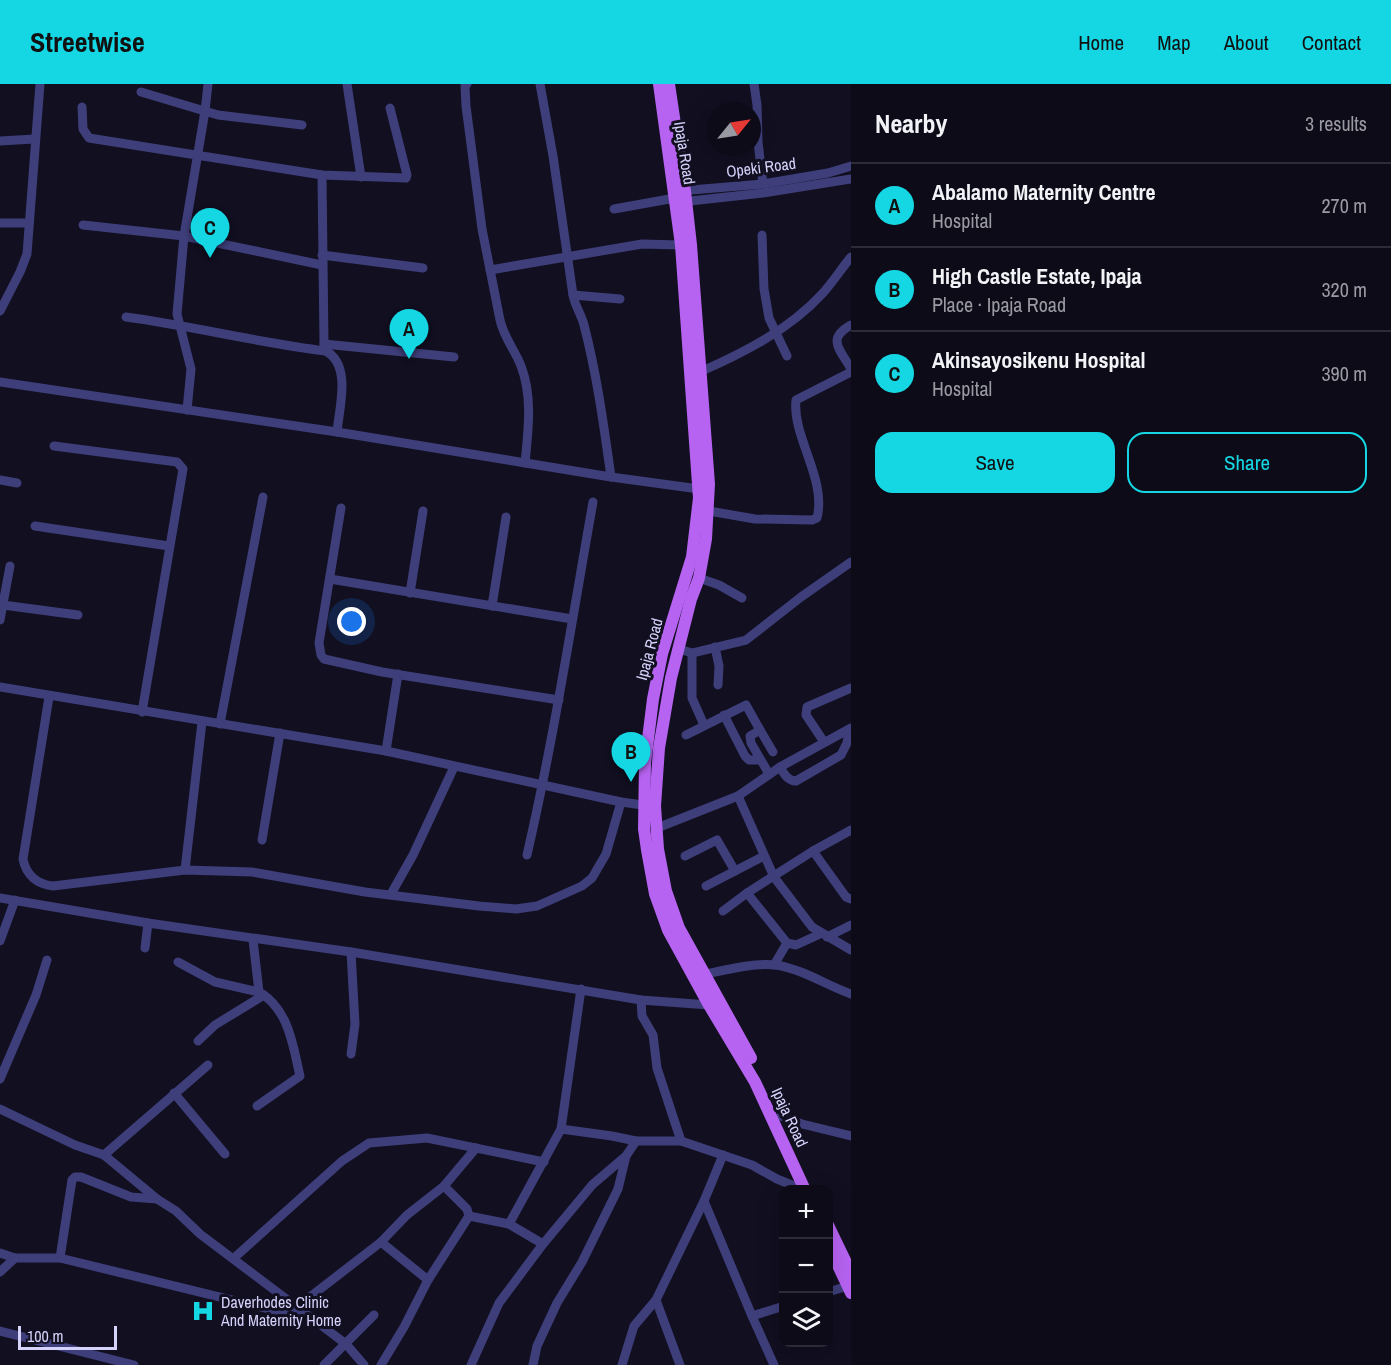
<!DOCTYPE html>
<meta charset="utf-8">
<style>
body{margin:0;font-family:"Archivo Narrow",sans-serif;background:#161421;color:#f1f3f6}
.controls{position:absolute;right:18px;bottom:18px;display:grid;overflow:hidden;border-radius:12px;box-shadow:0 6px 24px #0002}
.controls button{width:54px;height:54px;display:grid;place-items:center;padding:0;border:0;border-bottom:2px solid #2d2b37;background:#0d0b18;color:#f1f3f6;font:30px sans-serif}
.compass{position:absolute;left:707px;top:18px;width:54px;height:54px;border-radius:50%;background:#0d0b18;box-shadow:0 6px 24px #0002;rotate:60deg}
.scale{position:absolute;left:18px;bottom:15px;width:99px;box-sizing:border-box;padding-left:6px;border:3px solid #d5d2fb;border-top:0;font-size:16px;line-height:21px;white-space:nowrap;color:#d5d2fb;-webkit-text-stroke:4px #110f20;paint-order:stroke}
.you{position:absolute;left:352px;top:538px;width:21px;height:21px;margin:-15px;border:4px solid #fff;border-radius:50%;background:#1a73e8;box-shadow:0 0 0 9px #1a73e833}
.badge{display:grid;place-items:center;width:39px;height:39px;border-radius:50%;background:#15d7e4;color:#111;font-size:20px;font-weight:700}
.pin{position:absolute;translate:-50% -50px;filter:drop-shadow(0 2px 3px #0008)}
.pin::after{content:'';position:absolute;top:32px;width:21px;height:18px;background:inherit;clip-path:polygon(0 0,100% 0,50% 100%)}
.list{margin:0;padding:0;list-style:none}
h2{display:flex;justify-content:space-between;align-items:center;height:78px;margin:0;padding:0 24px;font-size:26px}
h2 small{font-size:20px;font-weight:400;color:#9a9ba2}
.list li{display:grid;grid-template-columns:39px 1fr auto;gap:18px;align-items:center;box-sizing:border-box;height:84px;padding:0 24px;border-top:2px solid #2d2b37}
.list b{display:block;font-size:22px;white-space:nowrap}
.list p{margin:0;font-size:20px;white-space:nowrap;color:#9a9ba2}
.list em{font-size:20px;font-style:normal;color:#9a9ba2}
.actions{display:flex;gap:12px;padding:18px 24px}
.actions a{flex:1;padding:14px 0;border:2px solid #15d7e4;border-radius:18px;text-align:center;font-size:21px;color:#15d7e4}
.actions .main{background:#15d7e4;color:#111}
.icon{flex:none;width:33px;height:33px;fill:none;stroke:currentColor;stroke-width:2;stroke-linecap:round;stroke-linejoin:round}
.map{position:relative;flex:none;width:851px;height:1281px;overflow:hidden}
header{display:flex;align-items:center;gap:36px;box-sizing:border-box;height:84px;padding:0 30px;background:#15d7e4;color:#111}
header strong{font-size:28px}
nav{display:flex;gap:33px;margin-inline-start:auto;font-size:21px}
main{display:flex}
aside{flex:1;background:#0d0b18}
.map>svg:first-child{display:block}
</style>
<header>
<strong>Streetwise</strong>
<nav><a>Home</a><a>Map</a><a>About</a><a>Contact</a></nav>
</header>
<main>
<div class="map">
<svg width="851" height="1281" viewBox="0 0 851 1281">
<rect width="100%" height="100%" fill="#110f20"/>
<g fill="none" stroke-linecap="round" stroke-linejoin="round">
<g stroke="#3e3e7a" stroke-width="9">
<polyline points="347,0 361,93"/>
<path d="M467 0 465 2 466 22 482 145 500 236C504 254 515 266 521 282 533 313 528 348 525 379"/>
<path d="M540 0 553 72 573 211C575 222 581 230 584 241 597 291 604 343 611 393"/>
<polyline points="754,0 757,21 758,58 763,100"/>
<polyline points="141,8 218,31 302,41"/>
<polyline points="82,23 83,45 89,54 322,91 406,94 407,91 390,24"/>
<polyline points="0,57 34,55"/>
<path d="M322 91 324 260 326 267C352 282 339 324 337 348"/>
<polyline points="679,107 763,100 828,89 851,82"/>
<polyline points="681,118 763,109 851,95"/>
<polyline points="614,125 675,114"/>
<polyline points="0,139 29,139"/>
<polyline points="83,141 184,152 322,181"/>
<polyline points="762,151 764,205 769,234 787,272"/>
<polyline points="322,171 423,184"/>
<polyline points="490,186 642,160 681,161"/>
<polyline points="573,211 620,215"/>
<polyline points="0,227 20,188 27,170 40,0"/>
<path d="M126 233C193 242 259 259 326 267"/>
<path d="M851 241C826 255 840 265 851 285"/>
<polyline points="324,260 454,273"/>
<path d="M702 287C745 268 790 245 822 210 833 198 841 185 851 173"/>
<polyline points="0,298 337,348 611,393 699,405"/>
<polyline points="187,326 191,285 177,230 184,152 205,27 208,0"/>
<polyline points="54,362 177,378 183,385 142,628"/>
<polyline points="0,396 17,399"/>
<polyline points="341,424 319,559 321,571 324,575 382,588 559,616"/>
<path d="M709 427 755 435 812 436 817 434C827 395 792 353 796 316L851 288"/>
<polyline points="35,442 169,462"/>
<polyline points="699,494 719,501 742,514"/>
<polyline points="330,495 572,535"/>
<polyline points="410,509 423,427"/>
<polyline points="3,521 78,531"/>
<polyline points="492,522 506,433"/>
<polyline points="0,536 10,482"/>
<polyline points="715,563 719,582 718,601"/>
<polyline points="679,565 692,569 746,556 801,513 851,478"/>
<polyline points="692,569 692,614 704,641"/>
<polyline points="0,603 386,667 621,718 650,722"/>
<path d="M49 613 23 775C26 791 37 800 53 802L185 786 252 788 365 808 479 822 516 825 537 822 582 802 592 794 606 770 621 718"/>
<polyline points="724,631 745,672 749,676 760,676"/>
<polyline points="220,640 263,413"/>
<polyline points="760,646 773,668"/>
<polyline points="686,651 746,621 760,646 750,652 751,659 769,690"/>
<polyline points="824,658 806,631 807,623 851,604"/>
<polyline points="386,667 398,590"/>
<path d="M780 683C784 690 788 697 796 697L841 671 847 659 849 646"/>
<polyline points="738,712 774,793 812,843 851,866"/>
<polyline points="657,744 738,712 780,683 851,644"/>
<polyline points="262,756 280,649"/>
<polyline points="813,767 846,813 851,815"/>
<path d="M527 771C554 654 572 536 593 418"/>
<polyline points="685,772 717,756 735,787"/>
<polyline points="185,786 202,638"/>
<polyline points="706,802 764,772"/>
<polyline points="747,809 787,859 796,861 820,850"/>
<polyline points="391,810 413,771 454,683"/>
<polyline points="0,814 148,839 351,868 641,916 709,921"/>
<polyline points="723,827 747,809 813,767 851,746"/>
<polyline points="827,853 851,841"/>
<path d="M253 856 259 908C289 925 293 962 300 992L257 1022"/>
<polyline points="0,857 15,816"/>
<polyline points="145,864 148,839"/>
<polyline points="351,868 355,940 351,970"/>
<polyline points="178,878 215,898 259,908"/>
<polyline points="774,881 787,859"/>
<path d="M701 891C721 887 756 878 776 881 802 885 826 901 851 910"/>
<polyline points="641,916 642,932 653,951 657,984 681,1057"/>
<polyline points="198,957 215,941 264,911"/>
<polyline points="0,995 36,911 47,876"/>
<polyline points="174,1009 225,1070"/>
<polyline points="0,1025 75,1061 104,1071 157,1115 176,1127 200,1150 346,1260 364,1281"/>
<polyline points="781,1032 802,1040 851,1052"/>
<polyline points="561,1045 612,1052 636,1057 681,1057 752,1081 777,1095 804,1106"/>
<polyline points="104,1071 208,981"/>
<polyline points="723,1071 704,1117 752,1232 774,1281"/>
<polyline points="469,1132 509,1140 543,1160"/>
<polyline points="509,1140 561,1045 581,905"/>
<polyline points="381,1158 428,1196"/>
<polyline points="0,1169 15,1174 60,1174 277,1227 305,1230"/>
<polyline points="60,1174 72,1096 75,1093 81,1093 131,1113 157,1115"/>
<polyline points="234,1174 342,1077 369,1059 427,1054 544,1078"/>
<polyline points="0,1188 15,1174"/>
<polyline points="828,1208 848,1202"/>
<polyline points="656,1216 680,1281"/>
<polyline points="297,1223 381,1158 407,1131 444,1102 476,1064"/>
<polyline points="752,1232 784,1222"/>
<polyline points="0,1247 134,1281"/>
<polyline points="324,1281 374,1231"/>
<polyline points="381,1281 404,1243 428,1196 469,1132 467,1125 444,1102"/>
<polyline points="471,1281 499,1219 543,1160 592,1101 626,1072"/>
<polyline points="533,1281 537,1262 557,1219 582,1178 618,1105 626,1072 636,1057"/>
<polyline points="622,1281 634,1242 656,1216 704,1117"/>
</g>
<g stroke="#b663f1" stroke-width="12">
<polyline points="659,0 681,161 699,414 692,473 662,570 653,615 645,679 644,745 647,766 655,810 668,846 709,921 755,998 805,1106"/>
<polyline points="669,0 685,107 691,161 709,400 706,455 699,494 691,515 671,594 659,664 655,722 658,765 666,807 679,844 751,974"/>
<polyline points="828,1141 851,1189"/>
<polyline points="828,1160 851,1209"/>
</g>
</g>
<defs>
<g id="hospital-bare" transform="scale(1.8)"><path d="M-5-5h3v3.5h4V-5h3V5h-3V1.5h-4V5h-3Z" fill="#15d7e4" stroke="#110f20" stroke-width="2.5" paint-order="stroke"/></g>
</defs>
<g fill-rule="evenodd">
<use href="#hospital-bare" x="203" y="1227"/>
</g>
<g text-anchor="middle" stroke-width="6" stroke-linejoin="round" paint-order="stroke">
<g font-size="16" fill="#d5d2fb" stroke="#110f20">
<text transform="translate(685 69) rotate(81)" y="6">Ipaja Road</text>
<text transform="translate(761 83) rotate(-7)" y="6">Opeki Road</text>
<text transform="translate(649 565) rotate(-75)" y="6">Ipaja Road</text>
<text transform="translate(790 1033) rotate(65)" y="6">Ipaja Road</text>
</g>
<g font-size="16" fill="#d5d2fb" stroke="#110f20" text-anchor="start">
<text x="221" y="1224">Daverhodes Clinic<tspan x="221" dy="18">And Maternity Home</tspan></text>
</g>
</g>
</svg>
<div class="controls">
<button>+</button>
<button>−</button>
<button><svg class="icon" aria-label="layers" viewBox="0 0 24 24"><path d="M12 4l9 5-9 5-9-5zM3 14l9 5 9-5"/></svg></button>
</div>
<svg class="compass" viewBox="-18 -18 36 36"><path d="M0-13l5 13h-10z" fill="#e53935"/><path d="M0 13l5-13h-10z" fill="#9a9ba2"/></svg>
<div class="scale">100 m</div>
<div class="you"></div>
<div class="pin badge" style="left:409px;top:275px">A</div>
<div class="pin badge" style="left:631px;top:698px">B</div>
<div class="pin badge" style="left:210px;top:174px">C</div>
</div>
<aside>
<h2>Nearby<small>3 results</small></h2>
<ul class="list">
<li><span class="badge">A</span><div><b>Abalamo Maternity Centre</b><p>Hospital</p></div><em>270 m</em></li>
<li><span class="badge">B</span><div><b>High Castle Estate, Ipaja</b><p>Place · Ipaja Road</p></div><em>320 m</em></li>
<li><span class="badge">C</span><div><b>Akinsayosikenu Hospital</b><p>Hospital</p></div><em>390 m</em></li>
</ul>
<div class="actions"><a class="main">Save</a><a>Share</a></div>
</aside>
</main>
